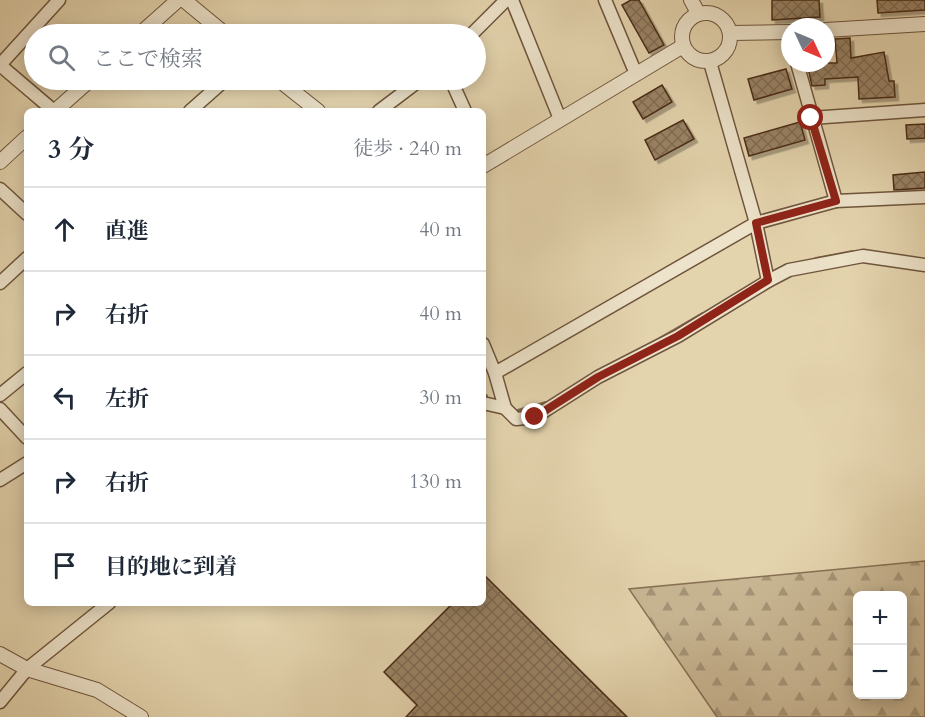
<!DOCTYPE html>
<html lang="ja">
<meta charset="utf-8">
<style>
body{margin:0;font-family:Cardo,"Noto Serif JP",serif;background:#f2f2f3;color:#1f2937}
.controls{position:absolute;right:18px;bottom:18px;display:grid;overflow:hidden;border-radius:9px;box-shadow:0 3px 15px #0003}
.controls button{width:54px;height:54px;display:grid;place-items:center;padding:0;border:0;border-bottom:2px solid #e0e1e3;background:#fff;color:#1f2937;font:30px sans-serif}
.compass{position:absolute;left:781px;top:18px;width:54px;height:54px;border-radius:50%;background:#fff;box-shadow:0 3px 15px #0003;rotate:134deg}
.stop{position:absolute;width:18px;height:18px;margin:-14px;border:4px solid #8f2418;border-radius:50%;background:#fff}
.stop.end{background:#8f2418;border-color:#fff;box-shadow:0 2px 6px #0008}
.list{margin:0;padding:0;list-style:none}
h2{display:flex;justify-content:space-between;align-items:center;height:78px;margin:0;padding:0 24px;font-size:26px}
h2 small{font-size:20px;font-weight:400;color:#747a83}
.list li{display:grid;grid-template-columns:39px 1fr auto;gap:18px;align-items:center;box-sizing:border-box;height:84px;padding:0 24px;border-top:2px solid #e0e1e3}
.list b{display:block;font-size:22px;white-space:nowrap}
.list em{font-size:20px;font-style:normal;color:#747a83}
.icon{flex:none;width:33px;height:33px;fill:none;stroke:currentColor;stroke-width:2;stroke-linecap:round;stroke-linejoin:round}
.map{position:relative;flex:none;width:925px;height:717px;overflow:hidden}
.search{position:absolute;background:#fff;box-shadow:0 3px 15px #0003;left:24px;top:24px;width:462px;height:66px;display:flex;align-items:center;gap:15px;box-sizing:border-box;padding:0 21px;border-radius:33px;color:#747a83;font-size:22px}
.panel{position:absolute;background:#fff;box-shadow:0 3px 15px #0003;left:24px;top:108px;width:462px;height:498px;border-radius:9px}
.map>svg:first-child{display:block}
</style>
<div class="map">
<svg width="925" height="717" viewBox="0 0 925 717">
<defs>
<pattern id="forest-firs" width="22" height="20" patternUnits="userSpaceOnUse" patternTransform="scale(1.5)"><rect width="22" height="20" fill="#c9b794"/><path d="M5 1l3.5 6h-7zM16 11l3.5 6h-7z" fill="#a59578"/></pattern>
<pattern id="building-cross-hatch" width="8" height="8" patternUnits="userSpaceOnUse" patternTransform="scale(1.5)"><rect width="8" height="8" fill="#998365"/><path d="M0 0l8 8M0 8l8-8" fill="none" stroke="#7f6b52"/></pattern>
<filter id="shadow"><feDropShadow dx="3.5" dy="3.5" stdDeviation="0" flood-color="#0004"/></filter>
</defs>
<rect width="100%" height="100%" fill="#e4d4ae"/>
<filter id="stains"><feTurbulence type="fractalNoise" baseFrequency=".00333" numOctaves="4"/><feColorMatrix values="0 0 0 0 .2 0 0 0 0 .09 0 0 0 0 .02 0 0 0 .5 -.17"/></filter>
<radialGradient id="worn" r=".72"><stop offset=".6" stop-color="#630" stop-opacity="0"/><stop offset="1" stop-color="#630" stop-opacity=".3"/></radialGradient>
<path fill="url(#forest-firs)" stroke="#887155" stroke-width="1.5" fill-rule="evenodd" d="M925 561V717H717L629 589ZM858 596H902V694H858Z"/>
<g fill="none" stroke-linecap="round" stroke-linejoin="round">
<g stroke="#866e52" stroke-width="4">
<polyline points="816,259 853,252"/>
<polyline points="768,275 783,268"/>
<polyline points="660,339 703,314"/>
<polyline points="483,394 486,396"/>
<polyline points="518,411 546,403"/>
</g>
</g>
<g fill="url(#building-cross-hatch)" stroke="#482b16" stroke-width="1.5" filter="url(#shadow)">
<polygon points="631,0 639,0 664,45 649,53 622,5"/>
<polygon points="772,0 819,0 820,17 772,20"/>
<polygon points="877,0 925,0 925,10 878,13"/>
<polygon points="850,38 851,58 884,52 889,81 894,81 895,97 859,99 858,77 825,79 825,85 812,86 807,63 837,63 835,39"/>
<polygon points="786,69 792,89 754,100 748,79"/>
<polygon points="662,85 672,102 643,119 633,102"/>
<polygon points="683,120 694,139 655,160 645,140"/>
<polygon points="800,122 805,140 749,156 744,138"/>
<polygon points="925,124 925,138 907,139 906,125"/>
<polygon points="925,172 925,188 894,190 893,175"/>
<polygon points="483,574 627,717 406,717 417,705 384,672 453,603 483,603"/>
</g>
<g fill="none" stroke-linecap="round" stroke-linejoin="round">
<g stroke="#6f553c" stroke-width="15">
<g id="minor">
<polyline points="512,0 560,119"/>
<polyline points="605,0 636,74"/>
<polyline points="472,34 506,0"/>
<polyline points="710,62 756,223 768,281"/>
<polyline points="797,63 836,201"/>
<polyline points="0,65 59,0"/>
<polyline points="0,65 54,111"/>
<polyline points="451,80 465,111"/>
<polyline points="190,111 225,80"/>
<polyline points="379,111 420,80"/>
<polyline points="811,118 925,110"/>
<polyline points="0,189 27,214"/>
<polyline points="0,283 27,258"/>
<polyline points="483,344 495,373 756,223 836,201 925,197"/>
<polyline points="495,373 505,408 516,419 535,417 598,377 678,336 768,281 789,270 863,256 925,265"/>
<polyline points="0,395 27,373"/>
<polyline points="483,403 505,408"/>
<polyline points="0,409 27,438"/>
<polyline points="0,480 27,463"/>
<polyline points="0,702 27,669 109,603"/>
</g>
</g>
<g stroke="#6f553c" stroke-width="16">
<g id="tertiary">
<polyline points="184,0 225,34"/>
<polyline points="691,0 698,13"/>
<circle cx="706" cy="37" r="24"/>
<polyline points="826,30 925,24"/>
<polyline points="731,33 790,32"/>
<polyline points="140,34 178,0"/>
<polyline points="279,80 318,111"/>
<polyline points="55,111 90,80"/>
<polyline points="0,162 27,137"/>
<polyline points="483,166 683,46"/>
<polyline points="0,654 27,669 97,690 141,717"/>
</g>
</g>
<use href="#minor" stroke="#ede3ca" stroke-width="12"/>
<use href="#tertiary" stroke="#ede3ca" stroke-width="14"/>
</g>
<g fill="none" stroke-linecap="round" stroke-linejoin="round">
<polyline stroke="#8f2418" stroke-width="8" points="535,417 598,377 678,336 768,280 756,223 836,201 811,118"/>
</g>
<rect width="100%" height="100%" filter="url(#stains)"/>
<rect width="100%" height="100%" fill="url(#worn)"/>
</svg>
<div class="controls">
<button>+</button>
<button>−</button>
</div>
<svg class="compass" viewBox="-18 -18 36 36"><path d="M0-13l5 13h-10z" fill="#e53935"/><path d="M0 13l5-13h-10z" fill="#747a83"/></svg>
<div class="stop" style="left:811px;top:118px"></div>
<div class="stop end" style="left:535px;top:417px"></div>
<div class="search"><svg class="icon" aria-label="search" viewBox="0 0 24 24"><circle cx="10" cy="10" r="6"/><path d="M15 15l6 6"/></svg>ここで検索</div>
<section class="panel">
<h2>3 分<small>徒歩 · 240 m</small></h2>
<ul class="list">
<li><svg class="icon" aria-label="ahead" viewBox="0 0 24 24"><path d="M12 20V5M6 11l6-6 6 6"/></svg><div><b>直進</b></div><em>40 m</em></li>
<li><svg class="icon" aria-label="right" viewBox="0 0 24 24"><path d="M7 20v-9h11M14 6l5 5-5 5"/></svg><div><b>右折</b></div><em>40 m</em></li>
<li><svg class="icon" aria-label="left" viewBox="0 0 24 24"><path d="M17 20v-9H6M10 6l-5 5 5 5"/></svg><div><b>左折</b></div><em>30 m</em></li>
<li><svg class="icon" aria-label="right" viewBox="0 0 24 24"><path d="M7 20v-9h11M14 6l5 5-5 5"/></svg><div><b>右折</b></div><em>130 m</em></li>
<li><svg class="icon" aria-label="arrive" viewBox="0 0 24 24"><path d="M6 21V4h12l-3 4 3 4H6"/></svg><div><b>目的地に到着</b></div></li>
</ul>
</section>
</div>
